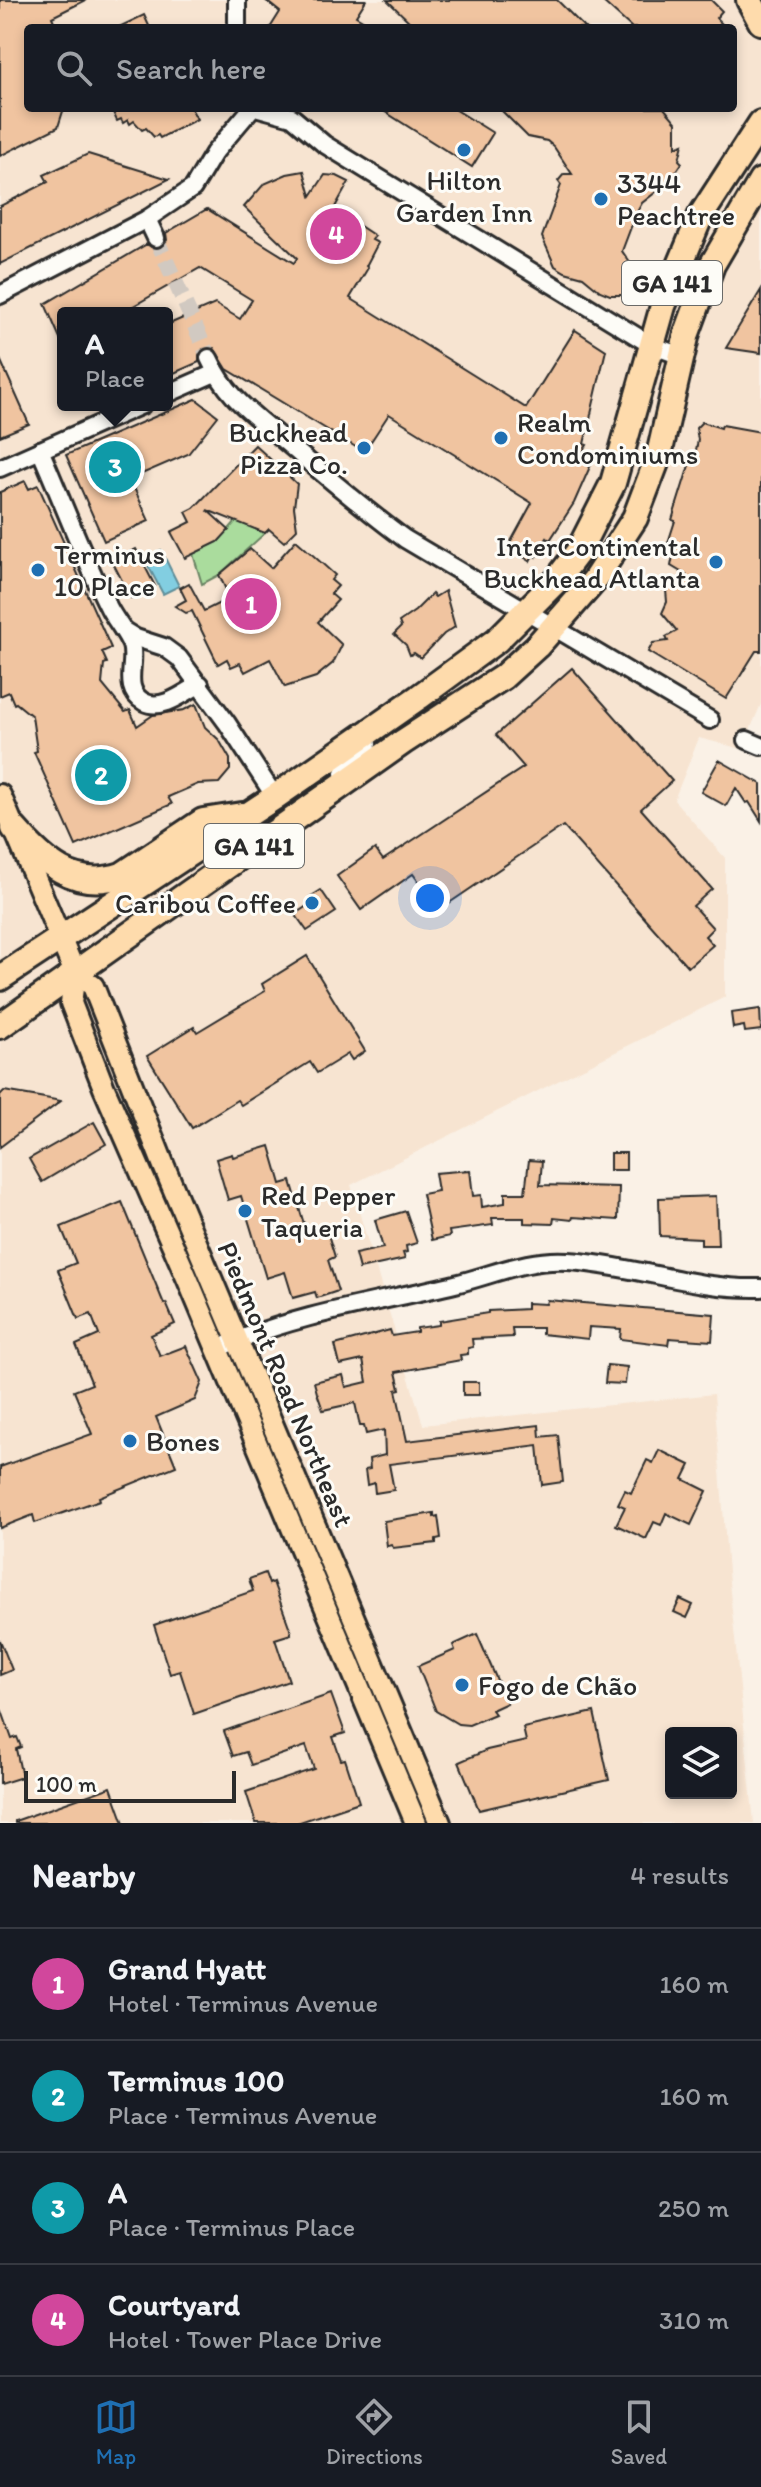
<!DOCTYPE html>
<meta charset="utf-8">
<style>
body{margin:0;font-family:Itim,sans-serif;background:#20242c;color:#f1f3f6}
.controls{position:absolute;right:24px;bottom:24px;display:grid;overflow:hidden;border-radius:8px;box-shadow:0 4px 12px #0003}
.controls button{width:72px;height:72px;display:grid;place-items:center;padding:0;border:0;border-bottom:2px solid #363941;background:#171b24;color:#f1f3f6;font:40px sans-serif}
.scale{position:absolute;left:24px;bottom:20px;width:212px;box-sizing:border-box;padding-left:8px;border:4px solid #2b2b2b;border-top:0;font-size:22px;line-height:28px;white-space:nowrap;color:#2b2b2b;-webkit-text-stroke:6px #fdfcf7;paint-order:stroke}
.you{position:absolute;left:430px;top:898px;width:28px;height:28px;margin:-20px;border:6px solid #fff;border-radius:50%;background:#1a73e8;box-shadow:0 0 0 12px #1a73e833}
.badge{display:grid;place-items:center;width:52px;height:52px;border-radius:50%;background:#1f6fb2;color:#fff;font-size:26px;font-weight:700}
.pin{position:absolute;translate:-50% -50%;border:4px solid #fff;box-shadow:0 2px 8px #0006}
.popup{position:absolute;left:57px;top:307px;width:116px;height:104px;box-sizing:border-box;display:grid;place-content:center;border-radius:8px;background:#171b24;filter:drop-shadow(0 2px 6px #0005);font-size:26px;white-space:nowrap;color:#9ea1a6}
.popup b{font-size:30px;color:#f1f3f6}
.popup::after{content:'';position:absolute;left:50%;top:100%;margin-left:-16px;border:16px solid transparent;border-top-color:#171b24}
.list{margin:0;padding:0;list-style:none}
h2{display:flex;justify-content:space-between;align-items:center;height:104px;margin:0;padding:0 32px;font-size:34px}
h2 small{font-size:26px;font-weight:400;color:#9ea1a6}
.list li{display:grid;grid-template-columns:52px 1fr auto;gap:24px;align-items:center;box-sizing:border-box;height:112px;padding:0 32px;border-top:2px solid #363941}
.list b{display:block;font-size:30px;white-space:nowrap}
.list p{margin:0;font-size:26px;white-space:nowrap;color:#9ea1a6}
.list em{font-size:26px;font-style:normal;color:#9ea1a6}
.icon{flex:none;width:44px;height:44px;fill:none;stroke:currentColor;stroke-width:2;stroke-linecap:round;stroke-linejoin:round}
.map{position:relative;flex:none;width:761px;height:1823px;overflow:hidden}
.search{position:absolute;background:#171b24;box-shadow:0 4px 12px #0003;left:24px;right:24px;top:24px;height:88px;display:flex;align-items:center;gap:20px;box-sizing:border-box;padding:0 28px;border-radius:8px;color:#9ea1a6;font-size:30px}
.sheet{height:552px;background:#171b24}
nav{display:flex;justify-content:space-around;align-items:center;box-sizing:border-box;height:112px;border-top:2px solid #363941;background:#171b24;font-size:22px;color:#9ea1a6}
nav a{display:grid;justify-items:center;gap:4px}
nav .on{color:#1f6fb2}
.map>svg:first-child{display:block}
</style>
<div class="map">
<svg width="761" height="1823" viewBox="0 0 761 1823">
<rect width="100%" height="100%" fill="#faf1e6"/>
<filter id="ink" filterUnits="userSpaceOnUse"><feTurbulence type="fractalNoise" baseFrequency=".0125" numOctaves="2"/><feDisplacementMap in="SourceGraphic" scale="16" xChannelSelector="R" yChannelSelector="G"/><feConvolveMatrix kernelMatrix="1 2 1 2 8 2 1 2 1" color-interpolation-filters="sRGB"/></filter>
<g filter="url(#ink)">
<path fill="#f7e4d1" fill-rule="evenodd" d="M0 0H756L761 8V704L742 749 699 738 674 800 725 858V997L351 1185 423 1425 714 1394 728 1572 754 1823H0ZM28 28H733V108H28ZM63 313H167V405H63ZM671 1733H731V1793H671Z"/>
<polygon fill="#aadc9d" stroke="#6a8464" stroke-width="2" points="236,521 265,533 219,575 202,584 193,554 218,542"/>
<polygon fill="#82cee1" stroke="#5f8d98" stroke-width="2" points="161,550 179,586 163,594 144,558"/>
<g fill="#f0c4a0" stroke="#2b2b2b" stroke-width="2">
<polygon points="0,0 86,0 52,17 57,28 28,28 28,108 64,108 58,127 0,156"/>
<polygon points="265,0 366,0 356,16 376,28 270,28 280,12"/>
<polygon points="387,0 557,0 585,28 416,28"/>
<polygon points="601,0 711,0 722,11 716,18 726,28 632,28"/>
<polygon points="144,15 150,28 117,28"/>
<polygon points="111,108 191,108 197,119 160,138 158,135 154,137 146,128 142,130 134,121 130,124 128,120 123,123 121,119 117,121"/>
<polygon points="379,108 453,108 493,133 472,167"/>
<polygon points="499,108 664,108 676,122 676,147 683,144 679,160 682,163 670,181 642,203 636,214 622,251 635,270 636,277 632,291 626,295 610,295 600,291 583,277 565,272 555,266 542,237 561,185 558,181 564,174 572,174 554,147 547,141 528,137"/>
<polygon points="88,154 169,179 0,264 0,206 48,182 44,175"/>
<polygon points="304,171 311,196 325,175 337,176 349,182 334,209 375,236 372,240 378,243 366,266 368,268 350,298 526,408 575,330 606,350 584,444 587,445 582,453 593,460 574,503 550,540 547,538 536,557 533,555 530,561 508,547 532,503 389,414 364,452 227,369 214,348 203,349 199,353 199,362 167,376 167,325 215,304 240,319 252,300 200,268 121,313 63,313 63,345 45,304 147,244 154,249 161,248 167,240 166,233 207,209 294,263 297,258 244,207 264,184 287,174"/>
<polygon points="761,290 761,353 726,348"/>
<polygon points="0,359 29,424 0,436"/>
<polygon points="196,399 218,416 188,454 130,479 149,521 104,541 66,455"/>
<polygon points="702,422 721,428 722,425 761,432 761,651 756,651 726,699 648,652 653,643 668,641 666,637 677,631 662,613 667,602 666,590 686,575 671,566 674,551 666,549 675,521 672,520 691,459 694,460 698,440 696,428"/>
<polygon points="255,445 297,484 294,507 297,529 284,542 269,529 265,533 207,510 229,530 218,542 185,558 171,532 191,522 186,512 194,508"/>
<polygon points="25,481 29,489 38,485 111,648 102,652 107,663 104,664 102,684 125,712 130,710 137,726 153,715 184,710 196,704 205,727 219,740 230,759 230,770 219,783 198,784 168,797 172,804 76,846 34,752 37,751 32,716 16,703 14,704 9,692 0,696 0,492"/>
<polygon points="296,540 335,575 331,580 338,586 331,594 338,600 318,622 342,645 333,663 316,677 285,687 270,659 245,672 240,663 231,667 227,659 218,664 192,611 186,613 175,606 186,600 180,588 189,583 204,611 230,598 219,575 250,549 271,568"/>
<polygon points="136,549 155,586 131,598 112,561"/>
<polygon points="445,591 455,627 444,634 421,658 414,653 410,655 406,645 394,634 401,627 399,622 415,611 432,594 435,597"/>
<polygon points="572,668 672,781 641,809 712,889 693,906 713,928 705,936 713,945 688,967 563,826 439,910 413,874 361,910 337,876 375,849 383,860 524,767 496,735"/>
<polygon points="719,760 761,784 761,821 749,802 746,803 736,788 726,806 701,792"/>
<polygon points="321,890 336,912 307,931 295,914 313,902 310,897"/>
<polygon points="307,956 365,1051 352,1060 348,1054 317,1073 310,1062 241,1105 237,1100 192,1128 147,1056 194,1027 197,1032 265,991 262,984"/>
<polygon points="760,1009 761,1030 745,1032 744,1026 733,1028 731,1013"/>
<polygon points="4,1091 45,1098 61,1101 0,1147 0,1095"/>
<polygon points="94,1122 106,1144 42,1182 29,1159"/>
<polygon points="270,1146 281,1184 291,1181 307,1234 326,1228 335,1257 328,1260 338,1291 317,1298 315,1292 293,1298 285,1272 266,1278 241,1196 228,1200 216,1159 232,1154 233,1157"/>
<rect x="610" y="1153" width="16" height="17"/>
<polygon points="529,1160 542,1161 540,1185 619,1187 618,1220 573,1217 572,1220 554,1218 553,1224 524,1223 524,1218 492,1218 493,1225 449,1231 450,1236 432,1240 422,1194 438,1191 435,1173 470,1170 473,1196 481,1195 482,1207 505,1203 505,1193 525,1193"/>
<polygon points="716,1196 718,1245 701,1245 701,1238 660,1236 659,1198"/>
<polygon points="122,1202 164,1304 166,1303 175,1324 151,1335 160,1356 186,1346 202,1382 195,1400 156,1417 176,1466 99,1497 100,1500 35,1523 33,1515 0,1528 0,1467 92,1434 74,1391 92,1384 76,1345 99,1335 91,1314 78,1319 58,1270 76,1263 61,1227"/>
<polygon points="406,1211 417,1243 406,1246 407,1252 403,1253 405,1259 359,1269 355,1254 383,1248 375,1220"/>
<polygon points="547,1300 714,1314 712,1341 669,1338 668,1345 620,1339 621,1329 589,1327 588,1339 542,1334 542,1328 512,1328 513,1337 472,1339 473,1347 468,1348 468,1354 460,1355 461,1360 396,1372 400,1389 396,1390 407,1441 539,1425 540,1437 558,1435 563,1482 542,1485 538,1445 389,1464 394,1490 375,1493 374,1483 367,1485 365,1470 370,1469 369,1459 385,1455 384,1430 366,1434 364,1426 360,1426 355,1403 323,1410 317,1393 314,1382 343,1375 346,1387 367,1382 363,1360 340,1365 335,1345 390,1330 392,1336 417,1332 417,1328 439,1325 439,1321 488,1313 488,1311 527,1309 527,1303 546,1304"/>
<polygon points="607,1365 627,1367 625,1384 605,1383"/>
<rect x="463" y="1382" width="16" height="13"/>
<polygon points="659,1450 690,1465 683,1479 707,1491 691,1525 666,1513 661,1525 654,1522 646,1539 616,1525 625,1507 618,1504 625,1490 631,1493 647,1460 653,1463"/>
<polygon points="434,1513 434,1517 438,1516 441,1538 436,1539 436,1543 393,1548 392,1545 387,1546 384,1521"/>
<polygon points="265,1573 269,1584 273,1582 290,1629 291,1634 275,1639 289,1681 194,1714 180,1671 170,1674 154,1625 253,1591 249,1579"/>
<polygon points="680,1599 693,1605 687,1618 674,1612"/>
<polygon points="477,1634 507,1703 492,1710 495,1714 469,1725 458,1724 436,1711 418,1666 455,1650 453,1645"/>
<polygon points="0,1640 12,1670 0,1675"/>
<polygon points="331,1694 345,1733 333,1737 341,1760 345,1759 359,1802 297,1823 256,1823 246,1792 314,1769 306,1746 251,1765 246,1752 233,1756 224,1731"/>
<polygon points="2,1711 12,1739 17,1737 21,1747 16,1749 22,1777 0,1784 0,1712"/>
<polygon points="594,1712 609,1780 479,1810 459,1762 487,1750 526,1741 523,1728"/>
<polygon points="111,1787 124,1823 15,1823 15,1821"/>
</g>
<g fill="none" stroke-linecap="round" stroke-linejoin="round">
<polyline stroke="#d1c9c1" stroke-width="16" stroke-dasharray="16 8" stroke-linecap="butt" points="156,238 209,358"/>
<g stroke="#2b2b2b" stroke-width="22">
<g id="minor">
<polyline points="237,28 237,0"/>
<polyline points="259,108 292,117 324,144 651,345 681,356"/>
<polyline points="147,219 156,238"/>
<polyline points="0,295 147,219 193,188 214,153 252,108"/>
<path d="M209 358C228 400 255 415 288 444 327 477 364 509 405 539L710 720"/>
<polyline points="167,394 215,373"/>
<path d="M40 450C63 502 83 557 109 608 115 620 126 632 131 645 137 663 121 689 144 702 162 711 184 693 200 684"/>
<polyline points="0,468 142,405"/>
<polyline points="123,630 136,638 164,647 179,658 227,723 275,797"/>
<polyline points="747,740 761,746"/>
<polyline points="349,781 343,773 346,764 368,744"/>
<path d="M226 1345C298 1314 379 1302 455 1284 493 1275 528 1258 568 1261 633 1265 696 1290 761 1288"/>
</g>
</g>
<g stroke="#2b2b2b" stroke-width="26">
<g id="major">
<polyline points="0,795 75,973 71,1003 104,1088 188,1280 416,1823"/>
<polyline points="75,973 93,986 164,1166 440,1823"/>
</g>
</g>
<g stroke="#2b2b2b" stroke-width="30">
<g id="highway">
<polyline points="749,0 761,22"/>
<path d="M14 828C44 862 74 891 122 875L203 821 242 815"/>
<polyline points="0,978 275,797 419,697 497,640 556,581 578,552 613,483 663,306 700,217 761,123"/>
<polyline points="0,1026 403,742 503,677 537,646 594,581 635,518 659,455 687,333 712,265 761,181"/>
</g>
</g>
<use href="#minor" stroke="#fdfcf7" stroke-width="16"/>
<use href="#major" stroke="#fedbac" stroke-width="20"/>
<use href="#highway" stroke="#fedbac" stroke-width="24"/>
</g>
</g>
<g fill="#1f6fb2" stroke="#fdfcf7" stroke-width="3">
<circle cx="464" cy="150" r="8"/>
<circle cx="601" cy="199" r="8"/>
<circle cx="501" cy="438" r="8"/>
<circle cx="364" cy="448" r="8"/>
<circle cx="716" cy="562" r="8"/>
<circle cx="38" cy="570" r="8"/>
<circle cx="312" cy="903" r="8"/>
<circle cx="245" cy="1211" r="8"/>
<circle cx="130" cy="1441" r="8"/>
<circle cx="462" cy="1685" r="8"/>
</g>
<g text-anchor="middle" stroke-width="6" stroke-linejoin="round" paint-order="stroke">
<g fill="#fdfcf7" stroke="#6a6a68" stroke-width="2">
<rect x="622" y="261" width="100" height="44" rx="6"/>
<rect x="204" y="824" width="100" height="44" rx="6"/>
</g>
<g font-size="26" font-weight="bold" fill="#2b2b2b">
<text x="672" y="292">GA 141</text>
<text x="254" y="855">GA 141</text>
</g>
<g font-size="28" fill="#2b2b2b" stroke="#fdfcf7" text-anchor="start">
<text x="464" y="190" text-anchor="middle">Hilton<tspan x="464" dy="32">Garden Inn</tspan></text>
<text x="617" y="193">3344<tspan x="617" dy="32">Peachtree</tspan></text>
<text x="517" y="432">Realm<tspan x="517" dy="32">Condominiums</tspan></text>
<text x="348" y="442" text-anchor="end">Buckhead<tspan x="348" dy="32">Pizza Co.</tspan></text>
<text x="700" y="556" text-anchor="end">InterContinental<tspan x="700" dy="32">Buckhead Atlanta</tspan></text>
<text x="54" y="564">Terminus<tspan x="54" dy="32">10 Place</tspan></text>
<text x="296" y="913" text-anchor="end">Caribou Coffee</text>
<text x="261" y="1205">Red Pepper<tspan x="261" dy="32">Taqueria</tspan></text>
<text x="146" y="1451">Bones</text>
<text x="478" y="1695">Fogo de Chão</text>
</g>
<g font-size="28" fill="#2b2b2b" stroke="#fdfcf7">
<text transform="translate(286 1384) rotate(67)" y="10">Piedmont Road Northeast</text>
</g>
</g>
</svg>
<div class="controls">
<button><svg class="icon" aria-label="layers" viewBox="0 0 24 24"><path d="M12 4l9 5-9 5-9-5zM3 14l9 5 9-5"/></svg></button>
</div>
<div class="scale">100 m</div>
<div class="you"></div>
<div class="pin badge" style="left:251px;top:604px;background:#d1479c">1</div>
<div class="pin badge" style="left:101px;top:775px;background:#0f9aa8">2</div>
<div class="pin badge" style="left:115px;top:467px;background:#0f9aa8">3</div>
<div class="popup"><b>A</b>Place</div>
<div class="pin badge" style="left:336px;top:234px;background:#d1479c">4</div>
<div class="search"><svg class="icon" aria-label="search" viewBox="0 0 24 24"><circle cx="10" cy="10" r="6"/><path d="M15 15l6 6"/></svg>Search here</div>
</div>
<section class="sheet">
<h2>Nearby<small>4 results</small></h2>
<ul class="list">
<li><span class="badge" style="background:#d1479c">1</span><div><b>Grand Hyatt</b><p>Hotel · Terminus Avenue</p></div><em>160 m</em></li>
<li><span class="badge" style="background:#0f9aa8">2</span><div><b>Terminus 100</b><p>Place · Terminus Avenue</p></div><em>160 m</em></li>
<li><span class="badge" style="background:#0f9aa8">3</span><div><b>A</b><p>Place · Terminus Place</p></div><em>250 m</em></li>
<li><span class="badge" style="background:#d1479c">4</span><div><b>Courtyard</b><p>Hotel · Tower Place Drive</p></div><em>310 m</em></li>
</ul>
</section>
<nav>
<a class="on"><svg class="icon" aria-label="map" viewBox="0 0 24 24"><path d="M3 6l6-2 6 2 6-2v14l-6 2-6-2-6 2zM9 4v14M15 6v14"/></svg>Map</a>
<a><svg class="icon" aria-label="directions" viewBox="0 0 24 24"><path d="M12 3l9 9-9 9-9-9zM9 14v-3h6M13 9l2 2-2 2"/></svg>Directions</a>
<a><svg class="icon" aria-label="saved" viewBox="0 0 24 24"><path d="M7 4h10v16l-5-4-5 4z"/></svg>Saved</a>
</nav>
